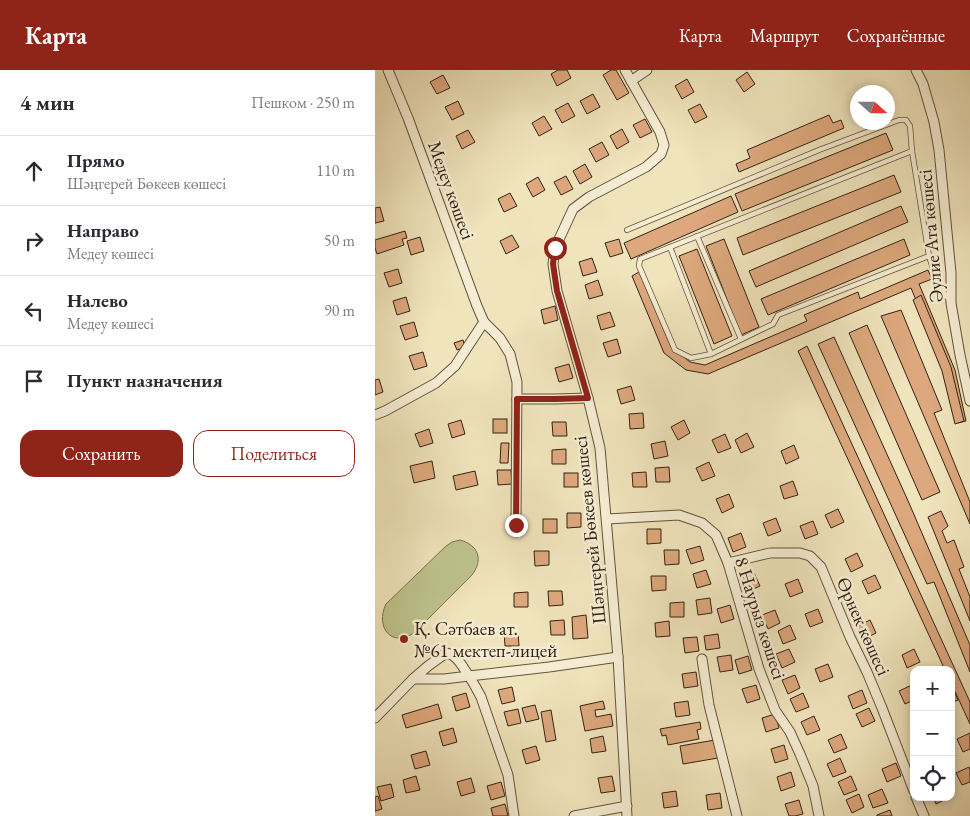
<!DOCTYPE html>
<html lang="ru">
<meta charset="utf-8">
<style>
body{margin:0;font-family:"EB Garamond",serif;background:#f2f2f3;color:#2b2b33}
.controls{position:absolute;right:15px;bottom:15px;display:grid;overflow:hidden;border-radius:10px;box-shadow:0 2px 8px #0003}
.controls button{width:45px;height:45px;display:grid;place-items:center;padding:0;border:0;border-bottom:1px solid #e1e1e2;background:#fff;color:#2b2b33;font:25px sans-serif}
.compass{position:absolute;left:475px;top:15px;width:45px;height:45px;border-radius:50%;background:#fff;box-shadow:0 2px 8px #0003;rotate:111deg}
.stop{position:absolute;width:15px;height:15px;margin:-11px;border:4px solid #8f2418;border-radius:50%;background:#fff}
.stop.end{background:#8f2418;border-color:#fff;box-shadow:0 1px 5px #0008}
.list{margin:0;padding:0;list-style:none}
h2{display:flex;justify-content:space-between;align-items:center;height:65px;margin:0;padding:0 20px;font-size:21px}
h2 small{font-size:16px;font-weight:400;color:#7c7c81}
.list li{display:grid;grid-template-columns:32px 1fr auto;gap:15px;align-items:center;box-sizing:border-box;height:70px;padding:0 20px;border-top:1px solid #e1e1e2}
.list b{display:block;font-size:19px;white-space:nowrap}
.list p{margin:0;font-size:16px;white-space:nowrap;color:#7c7c81}
.list em{font-size:16px;font-style:normal;color:#7c7c81}
.actions{display:flex;gap:10px;padding:15px 20px}
.actions a{flex:1;padding:11px 0;border:1px solid #8f2418;border-radius:15px;text-align:center;font-size:18px;color:#8f2418}
.actions .main{background:#8f2418;color:#fff}
.icon{flex:none;width:28px;height:28px;fill:none;stroke:currentColor;stroke-width:2;stroke-linecap:round;stroke-linejoin:round}
.map{position:relative;flex:none;width:595px;height:746px;overflow:hidden}
header{display:flex;align-items:center;gap:30px;box-sizing:border-box;height:70px;padding:0 25px;background:#8f2418;color:#fff}
header strong{font-size:24px}
nav{display:flex;gap:28px;margin-inline-start:auto;font-size:18px}
main{display:flex}
aside{flex:1;background:#fff}
.map>svg:first-child{display:block}
</style>
<header>
<strong>Карта</strong>
<nav><a>Карта</a><a>Маршрут</a><a>Сохранённые</a></nav>
</header>
<main>
<aside>
<h2>4 мин<small>Пешком · 250 m</small></h2>
<ul class="list">
<li><svg class="icon" aria-label="ahead" viewBox="0 0 24 24"><path d="M12 20V5M6 11l6-6 6 6"/></svg><div><b>Прямо</b><p>Шәңгерей Бөкеев көшесі</p></div><em>110 m</em></li>
<li><svg class="icon" aria-label="right" viewBox="0 0 24 24"><path d="M7 20v-9h11M14 6l5 5-5 5"/></svg><div><b>Направо</b><p>Медеу көшесі</p></div><em>50 m</em></li>
<li><svg class="icon" aria-label="left" viewBox="0 0 24 24"><path d="M17 20v-9H6M10 6l-5 5 5 5"/></svg><div><b>Налево</b><p>Медеу көшесі</p></div><em>90 m</em></li>
<li><svg class="icon" aria-label="arrive" viewBox="0 0 24 24"><path d="M6 21V4h12l-3 4 3 4H6"/></svg><div><b>Пункт назначения</b></div></li>
</ul>
<div class="actions"><a class="main">Сохранить</a><a>Поделиться</a></div>
</aside>
<div class="map">
<svg width="595" height="746" viewBox="0 0 595 746">
<rect width="100%" height="100%" fill="#f0e4bc"/>
<filter id="stains"><feTurbulence type="fractalNoise" baseFrequency=".004" numOctaves="4"/><feColorMatrix values="0 0 0 0 .2 0 0 0 0 .09 0 0 0 0 .02 0 0 0 .5 -.17"/></filter>
<radialGradient id="worn" r=".72"><stop offset=".6" stop-color="#630" stop-opacity="0"/><stop offset="1" stop-color="#630" stop-opacity=".3"/></radialGradient>
<path fill="#bec28d" stroke="#7a7250" d="M85 470C103 475 109 489 97 505L39 563C16 578 0 557 11 534L71 476 77 472Z"/>
<g fill="#dda87d" stroke="#352213">
<polygon points="183,0 192,0 196,8 182,16 176,4"/>
<polygon points="236,0 241,0 254,23 242,30 228,5"/>
<polygon points="372,2 380,14 369,22 361,10"/>
<polygon points="68,5 75,18 62,24 55,12"/>
<polygon points="312,9 319,22 307,29 300,16"/>
<polygon points="218,24 225,37 212,44 205,31"/>
<polygon points="83,31 89,44 77,50 70,37"/>
<polygon points="193,33 200,46 187,53 180,40"/>
<polygon points="325,34 332,47 320,53 313,40"/>
<polygon points="454,45 458,53 466,50 469,58 364,102 361,94 375,88 372,80"/>
<polygon points="169,46 177,59 164,66 157,53"/>
<polygon points="270,49 277,62 265,68 258,55"/>
<polygon points="247,59 254,72 242,79 235,66"/>
<polygon points="93,60 100,72 87,79 81,66"/>
<polygon points="511,63 518,80 367,141 360,124"/>
<polygon points="227,72 234,85 221,92 214,79"/>
<polygon points="210,94 217,107 205,114 198,101"/>
<polygon points="519,105 526,122 368,185 362,168"/>
<polygon points="191,106 198,119 186,125 179,112"/>
<polygon points="163,107 170,120 158,127 151,114"/>
<polygon points="135,123 142,136 129,142 123,129"/>
<polygon points="356,126 363,142 256,189 249,173"/>
<polygon points="526,136 533,152 381,217 374,201"/>
<polygon points="5,137 9,151 0,153 0,138"/>
<polygon points="30,161 32,168 27,169 29,175 2,184 0,178 0,170"/>
<polygon points="137,165 144,177 131,184 125,171"/>
<polygon points="45,167 49,181 36,185 32,171"/>
<polygon points="244,169 248,183 235,187 230,173"/>
<polygon points="349,169 384,257 366,265 331,176"/>
<polygon points="529,169 535,185 393,245 386,229"/>
<polygon points="322,179 357,266 339,274 304,186"/>
<polygon points="217,188 222,202 208,206 204,192"/>
<polygon points="23,199 27,213 14,217 9,203"/>
<polygon points="553,200 557,209 544,214 580,300 591,351 583,353 572,304 536,218 333,304 311,300 289,283 257,206 264,202 296,277 315,292 330,295 432,251 429,245 483,222 485,229"/>
<polygon points="223,210 228,225 214,229 210,215"/>
<polygon points="546,225 576,297 589,351 580,354 567,301 538,230"/>
<polygon points="31,227 35,241 22,245 18,231"/>
<polygon points="180,236 183,250 169,254 166,240"/>
<polygon points="526,240 567,340 559,343 595,432 595,454 506,246"/>
<polygon points="235,242 240,256 226,260 222,246"/>
<polygon points="39,252 43,266 30,270 25,256"/>
<polygon points="492,255 565,422 547,430 474,263"/>
<polygon points="459,267 534,433 595,575 595,602 559,512 552,514 443,274"/>
<polygon points="242,269 246,283 233,287 228,273"/>
<polygon points="88,270 90,277 82,280 79,273"/>
<polygon points="432,276 595,632 595,654 576,613 576,600 570,600 423,281"/>
<polygon points="48,282 52,296 39,300 34,286"/>
<polygon points="194,294 198,308 184,312 180,298"/>
<polygon points="4,309 8,322 0,325 0,310"/>
<polygon points="256,316 260,330 246,334 242,320"/>
<polygon points="268,343 269,358 255,359 254,344"/>
<rect x="118" y="349" width="14" height="14"/>
<polygon points="86,350 90,364 77,368 73,354"/>
<polygon points="309,350 315,363 303,370 296,357"/>
<polygon points="177,352 191,352 192,366 178,366"/>
<polygon points="54,359 58,373 45,377 40,364"/>
<polygon points="372,363 379,377 366,383 360,370"/>
<polygon points="350,364 356,378 343,383 337,370"/>
<polygon points="290,371 293,386 279,389 276,374"/>
<polygon points="126,373 134,373 133,393 125,393"/>
<polygon points="419,375 424,388 411,394 406,381"/>
<polygon points="191,379 191,394 177,394 177,380"/>
<polygon points="57,391 60,408 39,413 35,396"/>
<polygon points="334,392 340,406 327,411 321,398"/>
<polygon points="294,397 295,412 281,412 280,398"/>
<polygon points="122,400 136,400 137,414 123,415"/>
<polygon points="100,401 103,415 81,420 78,406"/>
<polygon points="271,402 272,417 258,417 257,403"/>
<rect x="189" y="403" width="14" height="14"/>
<polygon points="418,411 423,425 409,429 405,416"/>
<polygon points="354,424 359,437 347,443 341,429"/>
<polygon points="463,439 469,452 456,458 450,445"/>
<polygon points="566,441 573,456 567,461 572,473 579,470 589,497 584,499 595,527 595,551 553,447"/>
<polygon points="192,443 206,443 206,457 192,458"/>
<polygon points="401,448 406,461 393,466 388,453"/>
<rect x="168" y="449" width="14" height="14"/>
<polygon points="438,451 443,464 430,469 425,456"/>
<polygon points="272,459 286,459 286,473 272,474"/>
<polygon points="366,463 371,477 358,482 353,468"/>
<polygon points="325,476 329,490 316,494 311,480"/>
<polygon points="289,480 304,480 304,494 290,495"/>
<polygon points="159,481 174,481 174,495 160,496"/>
<polygon points="482,483 488,496 476,502 470,489"/>
<polygon points="331,500 336,514 322,518 318,504"/>
<polygon points="379,503 385,516 372,522 366,508"/>
<polygon points="500,505 506,518 493,524 487,511"/>
<polygon points="276,506 291,506 291,520 277,521"/>
<polygon points="423,509 428,522 415,527 410,514"/>
<polygon points="173,521 187,521 188,535 174,536"/>
<polygon points="153,522 153,537 139,537 139,523"/>
<polygon points="335,528 337,543 323,545 321,530"/>
<polygon points="309,532 309,547 295,547 295,533"/>
<polygon points="355,535 359,549 346,553 342,539"/>
<polygon points="443,539 448,552 435,557 430,544"/>
<polygon points="400,540 405,553 393,559 387,545"/>
<polygon points="211,545 213,568 198,569 197,547"/>
<polygon points="189,550 190,565 176,565 175,551"/>
<polygon points="495,550 501,563 489,569 483,556"/>
<polygon points="294,551 295,566 281,567 280,553"/>
<polygon points="415,555 421,569 408,574 403,561"/>
<polygon points="129,562 143,562 144,576 130,576"/>
<polygon points="343,564 345,578 331,580 329,566"/>
<polygon points="322,567 324,581 310,583 308,568"/>
<polygon points="414,579 420,592 407,598 401,584"/>
<polygon points="539,579 545,592 532,598 527,585"/>
<polygon points="356,585 358,600 345,602 342,587"/>
<polygon points="373,586 377,600 364,604 360,590"/>
<polygon points="453,594 458,607 445,612 440,599"/>
<polygon points="321,602 323,616 309,618 307,604"/>
<polygon points="420,605 425,618 413,624 407,610"/>
<polygon points="381,615 385,629 372,633 367,619"/>
<polygon points="537,615 539,619 539,630 530,634 524,621"/>
<polygon points="137,617 140,631 127,634 123,620"/>
<polygon points="576,617 577,617 583,630 576,633"/>
<polygon points="487,620 492,633 478,639 473,626"/>
<polygon points="91,623 95,637 81,641 77,627"/>
<polygon points="428,623 434,637 421,642 415,629"/>
<polygon points="228,631 230,639 220,640 221,647 236,644 238,656 210,661 205,636"/>
<polygon points="313,631 315,645 301,647 299,633"/>
<polygon points="63,634 67,648 31,658 27,645"/>
<polygon points="160,635 164,649 151,652 147,638"/>
<polygon points="494,638 500,651 487,657 481,644"/>
<polygon points="143,639 146,653 133,656 129,642"/>
<polygon points="176,640 181,670 171,672 166,642"/>
<polygon points="400,644 404,658 391,662 387,648"/>
<polygon points="439,646 445,660 432,665 426,652"/>
<polygon points="325,652 326,659 322,660 324,669 293,675 291,665 287,666 285,659"/>
<polygon points="78,658 82,672 68,676 64,662"/>
<polygon points="595,663 595,679 588,682 582,669"/>
<polygon points="466,664 472,678 459,683 453,670"/>
<polygon points="228,666 231,681 217,683 215,669"/>
<polygon points="340,670 343,688 308,694 305,676"/>
<polygon points="409,675 413,689 400,693 396,679"/>
<polygon points="161,676 165,690 151,694 147,680"/>
<polygon points="51,681 55,695 40,699 36,685"/>
<polygon points="465,688 471,702 458,707 452,694"/>
<polygon points="521,693 526,706 512,712 507,699"/>
<polygon points="594,697 595,700 595,712 587,715 581,703"/>
<polygon points="416,702 420,716 406,721 402,707"/>
<polygon points="41,706 45,720 31,723 28,710"/>
<polygon points="237,706 240,721 226,723 223,708"/>
<polygon points="476,706 482,720 469,725 463,712"/>
<polygon points="96,708 100,722 86,726 82,712"/>
<polygon points="126,712 130,726 116,730 112,716"/>
<polygon points="16,714 19,727 6,731 2,717"/>
<polygon points="507,719 513,733 498,738 493,725"/>
<polygon points="301,721 303,736 289,738 287,723"/>
<polygon points="345,723 347,738 333,740 331,725"/>
<polygon points="484,724 489,737 477,743 471,730"/>
<polygon points="3,726 7,739 0,741 0,727"/>
<polygon points="558,727 573,727 573,728 561,734"/>
<polygon points="424,730 428,744 420,746 414,746 410,734"/>
<polygon points="130,734 133,746 118,746 116,738"/>
<polygon points="515,740 517,746 502,746 502,745"/>
</g>
<g fill="none" stroke-linecap="round" stroke-linejoin="round">
<g stroke="#64523d" stroke-width="6">
<g id="service">
<polyline points="537,81 265,189 264,196 300,280 316,288 336,284 398,254 403,245 554,186"/>
<polyline points="252,160 444,80 524,50 531,50 535,56 537,81 554,186 563,214 574,230"/>
<polyline points="322,166 366,269"/>
<polyline points="295,177 336,284"/>
</g>
</g>
<g stroke="#64523d" stroke-width="11">
<g id="minor">
<polyline points="13,0 33,48 102,236 109,252 125,268 135,284 142,312 141,455"/>
<polyline points="250,0 285,62 289,75 286,84 271,97 214,127 198,139 180,178 178,194 182,221 213,328 225,378 243,587 252,746"/>
<polyline points="541,0 548,14 559,52 564,80 576,203 576,233 585,285 595,331"/>
<polyline points="256,11 272,0"/>
<polyline points="142,329 181,329 213,328"/>
<polyline points="0,345 10,341 61,313 80,296 109,252"/>
<polyline points="232,449 304,445 327,453 341,465 353,493 384,599 400,640 415,662 425,684 438,716 444,746"/>
<polyline points="353,493 395,483 425,483 435,486 446,497 475,567 492,602 507,638 539,721"/>
<path d="M71 583C82 584 88 598 94 606L69 609H38L53 596Z"/>
<polyline points="327,589 334,635 362,746"/>
<polyline points="0,648 38,609"/>
<polyline points="541,727 549,746"/>
<polyline points="139,746 133,705 106,627 100,616 94,606 174,597 243,587"/>
<polyline points="199,746 252,736"/>
</g>
</g>
<use href="#service" stroke="#f5edd3" stroke-width="4.5"/>
<use href="#minor" stroke="#f5edd3" stroke-width="9"/>
</g>
<g fill="none" stroke-linecap="round" stroke-linejoin="round">
<polyline stroke="#8f2418" stroke-width="6" points="141,455 142,329 181,329 213,328 182,221 178,194 180,178"/>
</g>
<circle fill="#8f2418" stroke="#f5edd3" stroke-width="2" cx="29" cy="569" r="5"/>
<g text-anchor="middle" stroke-width="5" stroke-linejoin="round" paint-order="stroke">
<g font-size="19" fill="#352213" stroke="#f5edd3">
<text transform="translate(77 120) rotate(70)" y="7">Медеу көшесі</text>
<text transform="translate(555 166) rotate(-95)" y="7">Әулие Ата көшесі</text>
<text transform="translate(214 460) rotate(-96)" y="7">Шәңгерей Бөкеев көшесі</text>
<text transform="translate(386 548) rotate(72)" y="7">8 Наурыз көшесі</text>
<text transform="translate(489 556) rotate(66)" y="7">Өрнек көшесі</text>
</g>
<g font-size="19" fill="#352213" stroke="#f5edd3" text-anchor="start">
<text x="39" y="565">Қ. Сәтбаев ат.<tspan x="39" dy="22">№61 мектеп-лицей</tspan></text>
</g>
</g>
<rect width="100%" height="100%" filter="url(#stains)"/>
<rect width="100%" height="100%" fill="url(#worn)"/>
</svg>
<div class="controls">
<button>+</button>
<button>−</button>
<button><svg class="icon" aria-label="locate" viewBox="0 0 24 24"><circle cx="12" cy="12" r="6"/><path d="M12 2v4M12 18v4M2 12h4M18 12h4"/></svg></button>
</div>
<svg class="compass" viewBox="-18 -18 36 36"><path d="M0-13l5 13h-10z" fill="#e53935"/><path d="M0 13l5-13h-10z" fill="#7c7c81"/></svg>
<div class="stop" style="left:180px;top:178px"></div>
<div class="stop end" style="left:141px;top:455px"></div>
</div>
</main>
